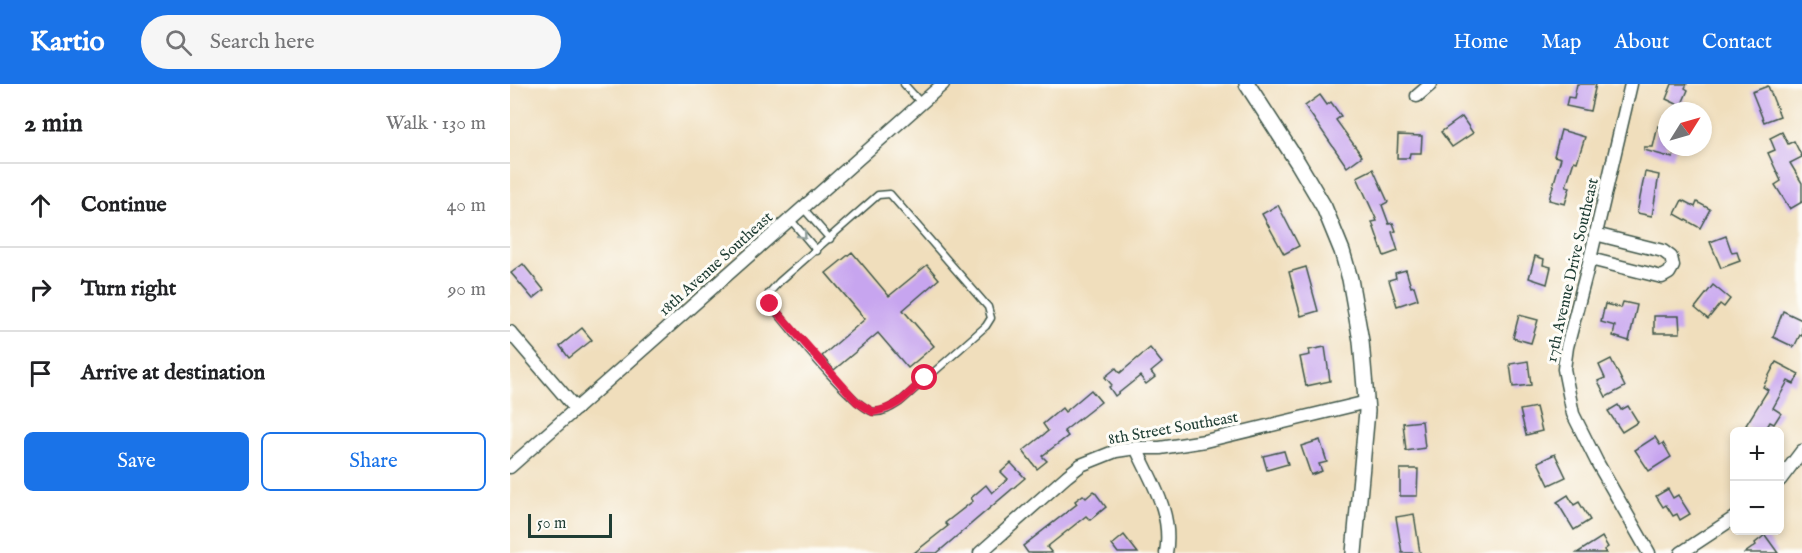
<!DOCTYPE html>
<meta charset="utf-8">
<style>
body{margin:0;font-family:"IM FELL English",serif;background:#f6f6f6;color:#202124}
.controls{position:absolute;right:18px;bottom:18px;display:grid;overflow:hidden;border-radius:9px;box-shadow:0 3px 9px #0003}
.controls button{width:54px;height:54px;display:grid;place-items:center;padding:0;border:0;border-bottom:2px solid #e0e0e0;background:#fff;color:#202124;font:30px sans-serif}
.compass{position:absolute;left:1148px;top:18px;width:54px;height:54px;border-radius:50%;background:#fff;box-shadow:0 3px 9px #0003;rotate:53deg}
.scale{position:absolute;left:18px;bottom:15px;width:84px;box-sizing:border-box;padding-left:6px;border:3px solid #1f3d34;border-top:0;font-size:16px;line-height:21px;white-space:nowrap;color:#1f3d34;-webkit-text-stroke:4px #fdfcf7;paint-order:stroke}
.stop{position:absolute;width:18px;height:18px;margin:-14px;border:4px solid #e11d48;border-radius:50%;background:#fff}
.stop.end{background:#e11d48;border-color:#fff;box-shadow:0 2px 6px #0008}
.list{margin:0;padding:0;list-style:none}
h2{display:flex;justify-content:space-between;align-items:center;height:78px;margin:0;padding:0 24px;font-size:26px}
h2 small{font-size:20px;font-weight:400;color:#757577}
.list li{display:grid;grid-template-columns:39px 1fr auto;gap:18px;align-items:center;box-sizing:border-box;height:84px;padding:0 24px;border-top:2px solid #e0e0e0}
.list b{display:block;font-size:22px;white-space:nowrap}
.list em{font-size:20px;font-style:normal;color:#757577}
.actions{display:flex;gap:12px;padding:18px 24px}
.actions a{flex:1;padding:14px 0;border:2px solid #1a73e8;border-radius:9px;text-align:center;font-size:21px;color:#1a73e8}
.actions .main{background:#1a73e8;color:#fff}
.icon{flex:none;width:33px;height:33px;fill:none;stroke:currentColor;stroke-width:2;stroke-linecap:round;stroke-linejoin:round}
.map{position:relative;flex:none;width:1292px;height:469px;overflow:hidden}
header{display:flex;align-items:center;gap:36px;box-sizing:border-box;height:84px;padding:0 30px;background:#1a73e8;color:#fff}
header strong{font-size:28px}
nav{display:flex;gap:33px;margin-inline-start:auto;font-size:21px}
.search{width:420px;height:54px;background:#f6f6f6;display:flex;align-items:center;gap:15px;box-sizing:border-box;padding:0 21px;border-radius:33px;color:#757577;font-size:22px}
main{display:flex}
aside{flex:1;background:#fff}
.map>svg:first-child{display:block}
</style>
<header>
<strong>Kartio</strong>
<div class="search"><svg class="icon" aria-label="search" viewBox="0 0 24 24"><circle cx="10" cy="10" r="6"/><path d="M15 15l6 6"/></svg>Search here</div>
<nav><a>Home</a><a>Map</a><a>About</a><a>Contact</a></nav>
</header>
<main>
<aside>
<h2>2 min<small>Walk · 130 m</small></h2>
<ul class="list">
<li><svg class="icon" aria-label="ahead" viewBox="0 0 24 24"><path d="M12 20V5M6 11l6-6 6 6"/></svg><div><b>Continue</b></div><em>40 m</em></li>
<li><svg class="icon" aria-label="right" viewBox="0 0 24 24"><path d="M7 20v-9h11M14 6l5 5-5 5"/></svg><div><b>Turn right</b></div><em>90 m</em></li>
<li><svg class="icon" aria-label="arrive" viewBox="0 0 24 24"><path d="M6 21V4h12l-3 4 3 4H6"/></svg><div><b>Arrive at destination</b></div></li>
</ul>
<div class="actions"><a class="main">Save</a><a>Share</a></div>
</aside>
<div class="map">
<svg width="1292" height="469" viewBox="0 0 1292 469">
<rect width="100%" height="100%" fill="#fdfcf7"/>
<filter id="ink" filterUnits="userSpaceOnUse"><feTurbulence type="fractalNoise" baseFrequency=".0167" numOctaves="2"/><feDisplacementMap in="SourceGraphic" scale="12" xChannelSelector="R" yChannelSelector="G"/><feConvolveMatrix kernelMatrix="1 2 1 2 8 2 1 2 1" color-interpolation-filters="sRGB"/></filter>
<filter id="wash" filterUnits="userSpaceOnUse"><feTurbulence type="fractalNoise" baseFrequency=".008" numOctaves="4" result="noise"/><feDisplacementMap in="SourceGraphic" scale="24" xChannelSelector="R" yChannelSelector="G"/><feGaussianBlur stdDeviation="1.35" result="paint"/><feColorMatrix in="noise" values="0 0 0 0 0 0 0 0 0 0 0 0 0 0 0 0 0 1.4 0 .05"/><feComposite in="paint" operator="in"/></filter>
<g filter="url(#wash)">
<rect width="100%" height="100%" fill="#f0debc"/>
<g id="blocks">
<g fill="#c7a5ef">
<polygon points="1067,0 1086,0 1080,27 1056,22 1058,13 1064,14"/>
<polygon points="1162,0 1177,0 1175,4 1178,6 1171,22 1156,15"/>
<polygon points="1258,2 1270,32 1254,38 1242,8"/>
<polygon points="810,11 817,21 821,18 831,32 826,36 852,72 837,83 795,22"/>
<polygon points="952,33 963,49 942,63 931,48"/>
<polygon points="1148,42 1157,44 1157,63 1166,63 1163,74 1134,66 1134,63 1143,63"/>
<polygon points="1051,46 1075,53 1067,78 1064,77 1056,102 1060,103 1055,120 1039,116 1051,74 1044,72"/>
<polygon points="1272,48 1278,60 1284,57 1292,73 1280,79 1292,99 1292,118 1280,125 1265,101 1271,97 1258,69 1265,66 1260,54"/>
<polygon points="888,51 912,52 911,69 900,69 899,74 887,74"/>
<polygon points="863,85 878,118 872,121 879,140 883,139 886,147 882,148 888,167 874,172 862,138 867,137 847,93"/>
<polygon points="1135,88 1149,91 1142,132 1127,129"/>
<polygon points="1172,116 1185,123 1187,118 1200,125 1190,144 1165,130"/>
<polygon points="768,121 789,162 774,170 752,130"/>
<polygon points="1216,152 1222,169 1227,168 1230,177 1211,184 1200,158"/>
<polygon points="342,168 379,212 417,181 429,195 393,226 424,262 398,284 368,249 324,286 312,272 355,235 316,189"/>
<polygon points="1025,172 1034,175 1033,181 1041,183 1037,200 1019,194"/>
<polygon points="13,180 34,206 23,215 1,189"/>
<polygon points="796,183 808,227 791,232 779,188"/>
<polygon points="896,186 901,203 904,202 908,215 887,222 879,196 886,194 885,189"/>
<polygon points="1203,201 1220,215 1214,223 1210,220 1198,235 1185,224"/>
<polygon points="1113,218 1127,221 1119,257 1103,252 1105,242 1091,238 1095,220 1111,224"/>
<polygon points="1273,227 1292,236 1292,252 1290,251 1284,263 1263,253"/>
<polygon points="1009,231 1028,236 1021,259 1003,254"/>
<polygon points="1144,232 1169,232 1170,249 1144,249"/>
<polygon points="72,244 82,256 59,274 50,262"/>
<polygon points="815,263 820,297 796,302 790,273 800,271 799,266"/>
<polygon points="640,264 652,279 641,288 645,293 636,300 630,292 605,312 599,303 602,301 595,293 606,284 610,289"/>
<polygon points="1101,275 1115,303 1096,313 1088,297 1095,294 1089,281"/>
<polygon points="1018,277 1021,301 1003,303 1000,280"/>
<polygon points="1266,278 1289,290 1284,300 1278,297 1263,324 1271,329 1264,340 1260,338 1254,348 1245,348 1236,341 1258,306 1253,303"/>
<polygon points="581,306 591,318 554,347 558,352 532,372 537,377 527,385 513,367 538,347 533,340 552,324 555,328"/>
<polygon points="1108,321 1111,326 1118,322 1128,338 1112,348 1098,327"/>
<polygon points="1026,323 1032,347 1016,351 1010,326"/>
<polygon points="912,337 915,364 896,367 893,339"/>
<polygon points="1145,353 1150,361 1153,359 1161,373 1139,387 1125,366"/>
<polygon points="810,356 817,378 809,380 812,387 801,391 791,362"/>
<polygon points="774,367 778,380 757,386 753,372"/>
<polygon points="1045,370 1056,393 1039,401 1028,378"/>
<polygon points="501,379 515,394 427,469 404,469 438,442 435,439 463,417 461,414 476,401 482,409 498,395 491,388"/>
<polygon points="890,385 908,385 907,412 890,412"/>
<polygon points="1158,405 1163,414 1168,411 1180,430 1170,436 1167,430 1163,432 1156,421 1153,423 1146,412"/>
<polygon points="584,407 596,423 580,436 576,432 537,463 542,469 518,469 513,462 567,420 565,417 573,411 576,414"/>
<polygon points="1058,411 1064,421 1069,418 1080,436 1064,446 1047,418"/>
<polygon points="904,430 910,469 892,469 886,433"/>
<polygon points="614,451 628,469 608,469 602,461"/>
<polygon points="1255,451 1268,469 1235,469 1246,461 1245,459"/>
<polygon points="1092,453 1098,463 1094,466 1096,469 1067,469"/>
</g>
</g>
</g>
<g filter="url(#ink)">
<use href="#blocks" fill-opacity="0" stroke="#3e5548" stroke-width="1.5"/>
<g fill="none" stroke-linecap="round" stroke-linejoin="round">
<g stroke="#3e5548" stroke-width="9">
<g id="service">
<polyline points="394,0 411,19"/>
<path d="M380 110 478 223 481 234 476 242 390 318C382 323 375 328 365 328 345 327 276 239 260 220L259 209 269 198 368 111Z"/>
<polyline points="293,124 320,155"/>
<polyline points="280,135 307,167"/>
</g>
</g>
<g stroke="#3e5548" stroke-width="15">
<g id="minor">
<polyline points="1121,0 1080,175 1057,263 1054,285 1063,330 1087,378 1139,469"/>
<polyline points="907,12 921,0"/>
<polyline points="1080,175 1152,193 1159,189 1163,182 1161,173 1153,167 1085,150"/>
<polyline points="0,248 66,325"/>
<path d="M626 364C642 399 663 429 656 469"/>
<polyline points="0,383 433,0"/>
<polyline points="1270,396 1292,367"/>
<polyline points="470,469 557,392 571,381 606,367 626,364 650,364 695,357 857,318"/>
<polyline points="1171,469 1224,434"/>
</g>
</g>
<g stroke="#3e5548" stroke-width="18">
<polyline id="tertiary" points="737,0 788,79 814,123 832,167 840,195 851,257 857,327 844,469"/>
</g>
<use href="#service" stroke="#fff" stroke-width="6"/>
<use href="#minor" stroke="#fff" stroke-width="12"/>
<use href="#tertiary" stroke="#fff" stroke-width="15"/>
</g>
<defs><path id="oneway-chevron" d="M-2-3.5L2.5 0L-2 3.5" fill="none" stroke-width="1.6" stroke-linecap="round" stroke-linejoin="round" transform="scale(1.5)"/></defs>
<use stroke="#8f9e9a" href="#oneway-chevron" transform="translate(293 151) rotate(49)"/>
</g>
<g fill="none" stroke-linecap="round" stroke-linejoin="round" filter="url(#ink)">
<path stroke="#e11d48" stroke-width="8" d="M260 220 347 318 363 328C389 324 397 311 415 294"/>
</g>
<g text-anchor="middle" stroke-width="6" stroke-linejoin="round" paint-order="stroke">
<g font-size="16" fill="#1f3d34" stroke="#fdfcf7">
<text transform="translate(205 179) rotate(-42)" y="6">18th Avenue Southeast</text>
<text transform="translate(1061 186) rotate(-77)" y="6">17th Avenue Drive Southeast</text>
<text transform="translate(663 343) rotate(-10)" y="6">8th Street Southeast</text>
</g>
</g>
</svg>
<div class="controls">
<button>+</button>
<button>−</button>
</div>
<svg class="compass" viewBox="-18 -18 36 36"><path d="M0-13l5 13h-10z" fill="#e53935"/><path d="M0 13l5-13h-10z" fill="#757577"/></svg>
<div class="scale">50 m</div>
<div class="stop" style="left:415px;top:294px"></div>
<div class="stop end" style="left:260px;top:220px"></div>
</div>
</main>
